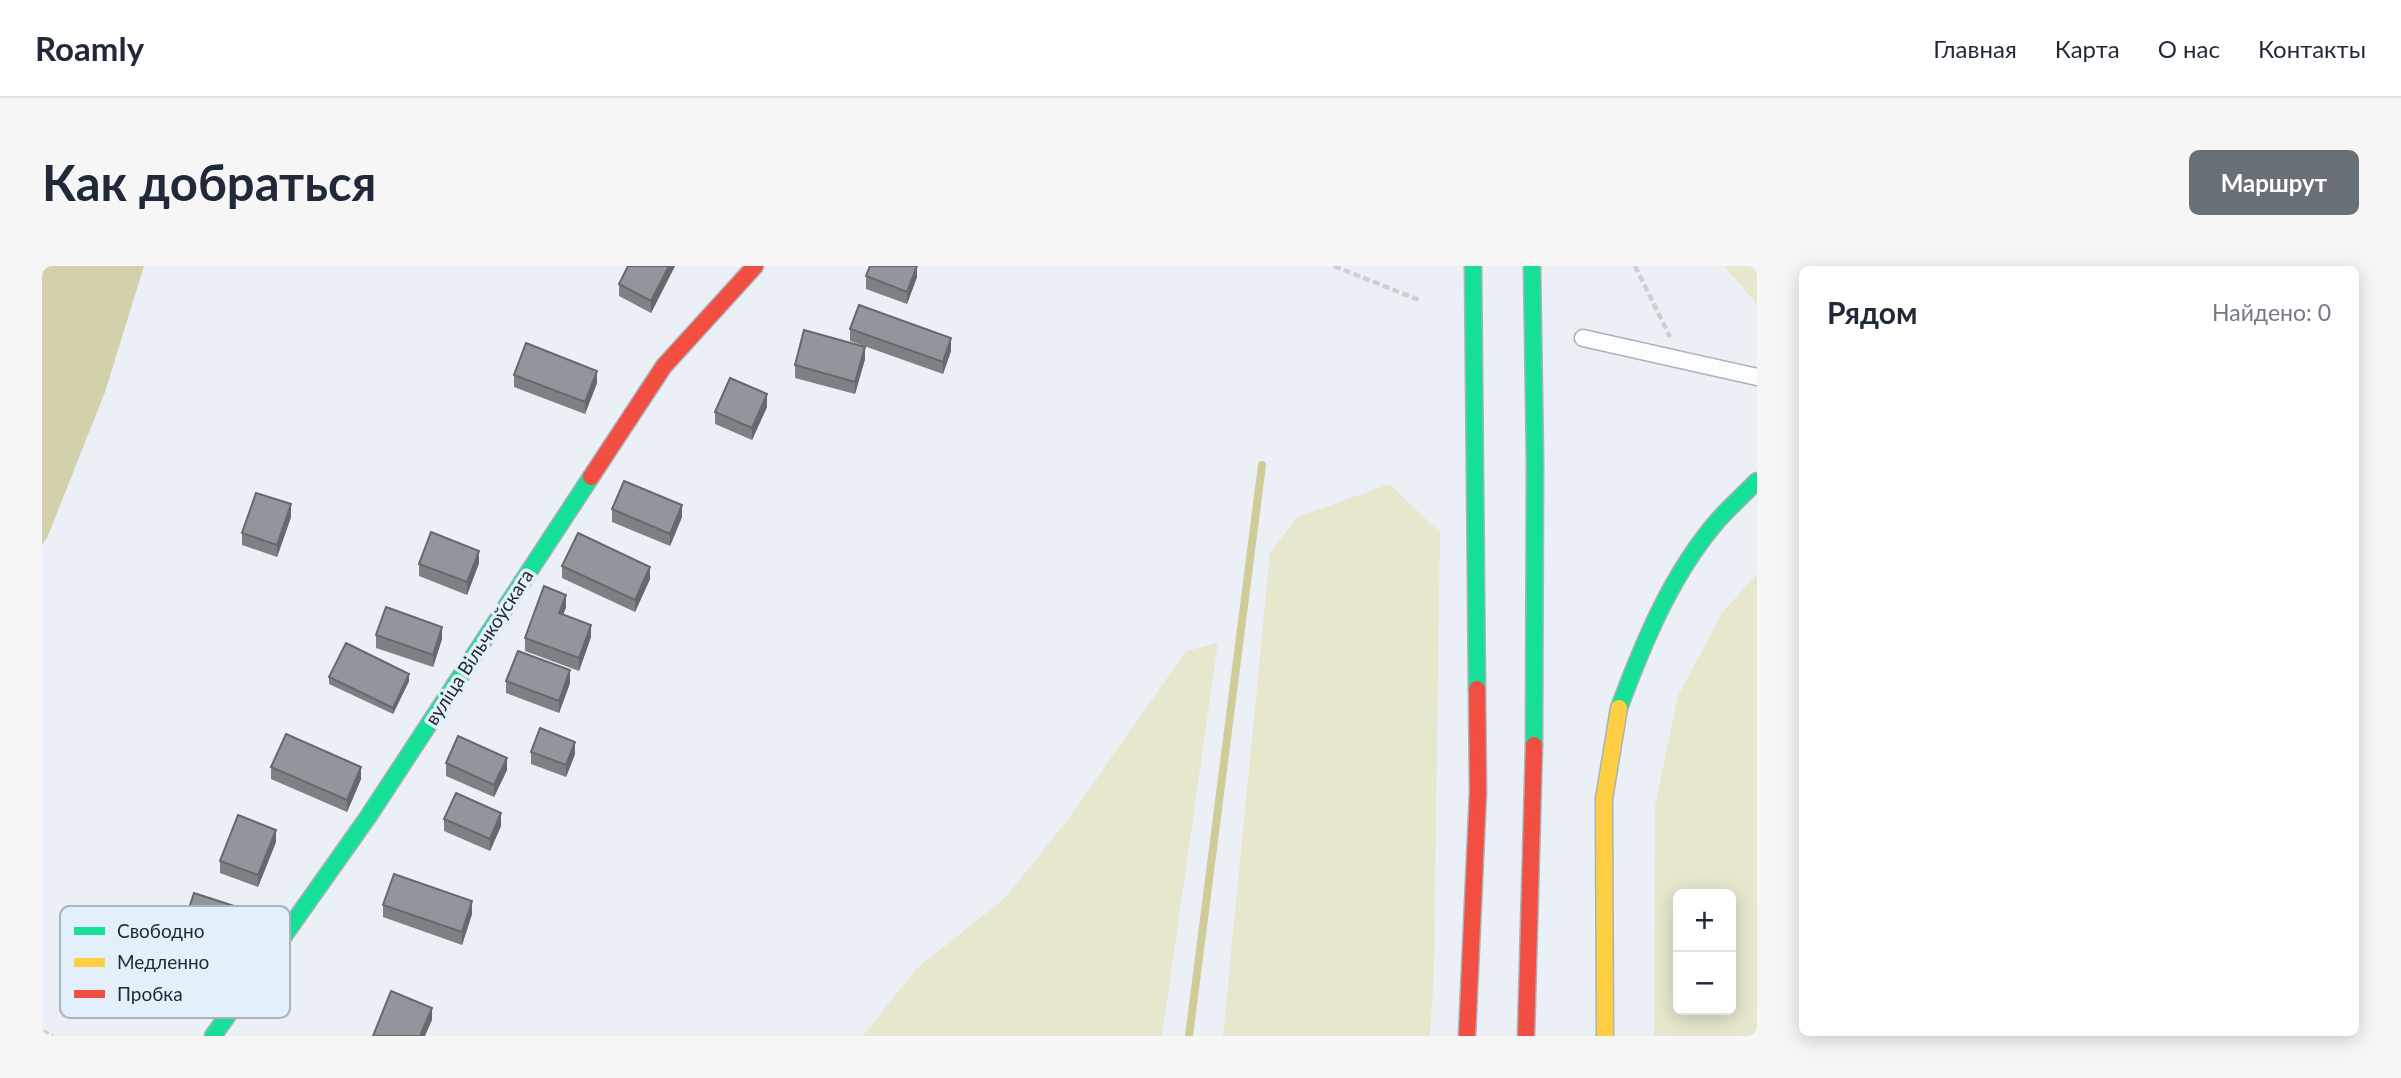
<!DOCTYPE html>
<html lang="ru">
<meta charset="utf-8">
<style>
body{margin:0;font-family:Lato,sans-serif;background:#f6f6f7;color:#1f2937}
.controls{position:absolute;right:21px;bottom:21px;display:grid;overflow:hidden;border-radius:10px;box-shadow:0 4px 18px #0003}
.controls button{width:63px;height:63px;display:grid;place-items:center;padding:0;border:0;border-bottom:2px solid #e0e1e3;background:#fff;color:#1f2937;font:35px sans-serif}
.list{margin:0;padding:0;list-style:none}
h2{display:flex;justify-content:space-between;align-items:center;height:91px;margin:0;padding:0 28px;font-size:30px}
h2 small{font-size:23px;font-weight:400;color:#747a83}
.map{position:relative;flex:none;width:1715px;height:770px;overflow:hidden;border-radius:10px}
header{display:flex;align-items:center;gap:42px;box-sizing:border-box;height:98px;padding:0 35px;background:#fff;border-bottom:2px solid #e0e1e3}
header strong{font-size:33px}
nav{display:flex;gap:38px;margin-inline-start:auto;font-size:24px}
.intro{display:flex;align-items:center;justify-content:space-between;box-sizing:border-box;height:168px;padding:0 42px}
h1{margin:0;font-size:49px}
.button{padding:18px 32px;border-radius:10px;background:#686f76;color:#fff;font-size:24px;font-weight:700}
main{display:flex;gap:42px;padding:0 42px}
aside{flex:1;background:#fff;border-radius:10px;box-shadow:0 4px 18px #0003}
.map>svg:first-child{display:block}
</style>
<header>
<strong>Roamly</strong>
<nav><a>Главная</a><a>Карта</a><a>О нас</a><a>Контакты</a></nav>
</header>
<div class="intro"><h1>Как добраться</h1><a class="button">Маршрут</a></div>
<main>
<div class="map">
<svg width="1715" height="770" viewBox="0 0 1715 770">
<rect width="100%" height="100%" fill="#eaf0f6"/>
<g fill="#e7e7ce" fill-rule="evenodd">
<polygon points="1682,0 1715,0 1715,38"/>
<polygon points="1348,218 1398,267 1392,703 1388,770 1181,770 1228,287 1255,251"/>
<path d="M1715 308V770H1612L1613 540 1636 430 1680 347ZM1636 628H1689V744H1636Z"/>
<polygon points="1176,377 1120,770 821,770 874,703 963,632 1027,552 1144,385"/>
</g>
<polygon fill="#d2d1ab" points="0,0 102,0 63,126 5,272 0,279"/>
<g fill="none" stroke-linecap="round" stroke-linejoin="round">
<polyline stroke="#cfcc99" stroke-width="8" points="1147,770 1220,199"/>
<g stroke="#acb1b8" stroke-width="19">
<polyline id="lane" points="1541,72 1715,111"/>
</g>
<g stroke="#acb1b8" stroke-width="19">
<g id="fast">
<polyline points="1431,0 1435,423"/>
<polyline points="1490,0 1493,196 1492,479"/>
<path d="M1577 442C1602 375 1630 307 1677 253 1689 240 1702 228 1715 215"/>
<polyline points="171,770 326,551 549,211"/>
</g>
</g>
<g stroke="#acb1b8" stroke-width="19">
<polyline id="slow" points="1563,770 1562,533 1577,442"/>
</g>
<g stroke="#acb1b8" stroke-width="19">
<g id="jam">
<polyline points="549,211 622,100 713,0"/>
<polyline points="1425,770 1436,526 1435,423"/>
<polyline points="1484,770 1492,479"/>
</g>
</g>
<g stroke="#cdd0d2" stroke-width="4.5" stroke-dasharray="7 3.5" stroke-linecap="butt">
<polyline points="1292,0 1377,34"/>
<polyline points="1593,0 1628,71"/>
<polyline points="0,765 11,770"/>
</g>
<use href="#lane" stroke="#fcfdfe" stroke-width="16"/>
<use href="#fast" stroke="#16e098" stroke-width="16"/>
<use href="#slow" stroke="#ffcf43" stroke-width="16"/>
<use href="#jam" stroke="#f24e42" stroke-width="16"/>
</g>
<g fill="#7c8186">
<polygon points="586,0 633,0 609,47 577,30 577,18"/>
<polygon points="824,10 875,11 865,38 824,23"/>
<polygon points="808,63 909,85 901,108 808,75"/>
<polygon points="823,93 813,128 753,112 753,99"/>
<polygon points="472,109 555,117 543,148 472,121"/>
<polygon points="725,141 710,174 673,158 673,146"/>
<polygon points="570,243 640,251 628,280 570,256"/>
<polygon points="249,251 235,291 200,279 200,267"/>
<polygon points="437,297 425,329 377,310 377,298"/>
<polygon points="520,300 608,313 593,346 520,312"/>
<polygon points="524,341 521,349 549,371 537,405 483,385 483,372"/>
<polygon points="334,369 400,373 391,401 334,382"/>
<polygon points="287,411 367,415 351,448 287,418"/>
<polygon points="464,415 528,417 517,447 464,427"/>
<polygon points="489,486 533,488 524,511 489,498"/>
<polygon points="404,497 465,504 452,531 404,510"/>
<polygon points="229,501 319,513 305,546 229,513"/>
<polygon points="402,553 459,560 448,585 402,565"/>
<polygon points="234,576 216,621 178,607 178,595"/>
<polygon points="341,639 430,648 420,679 341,651"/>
<polygon points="144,651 198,654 190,678 144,663"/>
</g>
<g fill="#65696d">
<polygon points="627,0 633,0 609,47 609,35"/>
<polygon points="875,0 875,11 865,38 865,26"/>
<polygon points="909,72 909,85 901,108 901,96"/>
<polygon points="823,81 823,93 813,128 813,116"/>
<polygon points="555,105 555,117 543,148 543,136"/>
<polygon points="725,128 725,141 710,174 710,162"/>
<polygon points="249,238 249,251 235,291 235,279"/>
<polygon points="640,239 640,251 628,280 628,268"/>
<polygon points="437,285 437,297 425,329 425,316"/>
<polygon points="608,301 608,313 593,346 593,334"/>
<polygon points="524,329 524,341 517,360 517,347"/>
<polygon points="549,359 549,371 537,405 537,392"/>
<polygon points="400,361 400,373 391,401 391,389"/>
<polygon points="528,404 528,417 517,447 517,435"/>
<polygon points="367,408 367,415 351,448 351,442"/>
<polygon points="533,476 533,488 524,511 524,499"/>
<polygon points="465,492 465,504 452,531 452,519"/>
<polygon points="319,501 319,513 305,546 305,534"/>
<polygon points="459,547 459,560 448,585 448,573"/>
<polygon points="234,564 234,576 216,621 216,609"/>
<polygon points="430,635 430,648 420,679 420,666"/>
<polygon points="198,642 198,654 190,678 190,666"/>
<polygon points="390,742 390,754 383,770 378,770"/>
</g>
<g fill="#90969c" stroke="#65696d" stroke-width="2">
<polygon points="586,0 627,0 609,35 577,18"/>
<polygon points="828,0 875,0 865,26 824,10"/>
<polygon points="817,39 909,72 901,96 808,63"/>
<polygon points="762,64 823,81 813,116 753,99"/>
<polygon points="484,77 555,105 543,136 472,109"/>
<polygon points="688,112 725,128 710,162 673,146"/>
<polygon points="582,215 640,239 628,268 570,243"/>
<polygon points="214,227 249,238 235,279 200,267"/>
<polygon points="389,266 437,285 425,316 377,298"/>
<polygon points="536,267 608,301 593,334 520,300"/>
<polygon points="502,320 524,329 517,347 549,359 537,392 483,372"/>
<polygon points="344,341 400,361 391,389 334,369"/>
<polygon points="304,377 367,408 351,442 287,411"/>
<polygon points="476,385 528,404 517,435 464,415"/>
<polygon points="498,462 533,476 524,499 489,486"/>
<polygon points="244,468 319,501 305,534 229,501"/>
<polygon points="416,470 465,492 452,519 404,497"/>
<polygon points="414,527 459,547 448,573 402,553"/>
<polygon points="196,549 234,564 216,609 178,595"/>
<polygon points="352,608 430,635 420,666 341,639"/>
<polygon points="152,627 198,642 190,666 144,651"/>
<polygon points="349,725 390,742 378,770 331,770"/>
</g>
<g text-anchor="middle" stroke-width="7" stroke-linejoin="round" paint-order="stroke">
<g font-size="19" fill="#222931" stroke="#e4effc">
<text transform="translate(437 381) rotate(-57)" y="7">вуліца Вільчкоўскага</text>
</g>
</g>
<rect x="18" y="640" width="230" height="112" rx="10" fill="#e4effc" stroke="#aab4bf" stroke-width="2"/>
<rect x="32" y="661" width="31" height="8" fill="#16e098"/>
<rect x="32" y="692" width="31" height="9" fill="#ffcf43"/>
<rect x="32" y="724" width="31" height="8" fill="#f24e42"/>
<g font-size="19" fill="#222931">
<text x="75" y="672">Свободно</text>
<text x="75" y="703">Медленно</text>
<text x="75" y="735">Пробка</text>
</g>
</svg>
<div class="controls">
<button>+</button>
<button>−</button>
</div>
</div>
<aside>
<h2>Рядом<small>Найдено: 0</small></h2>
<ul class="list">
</ul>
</aside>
</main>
